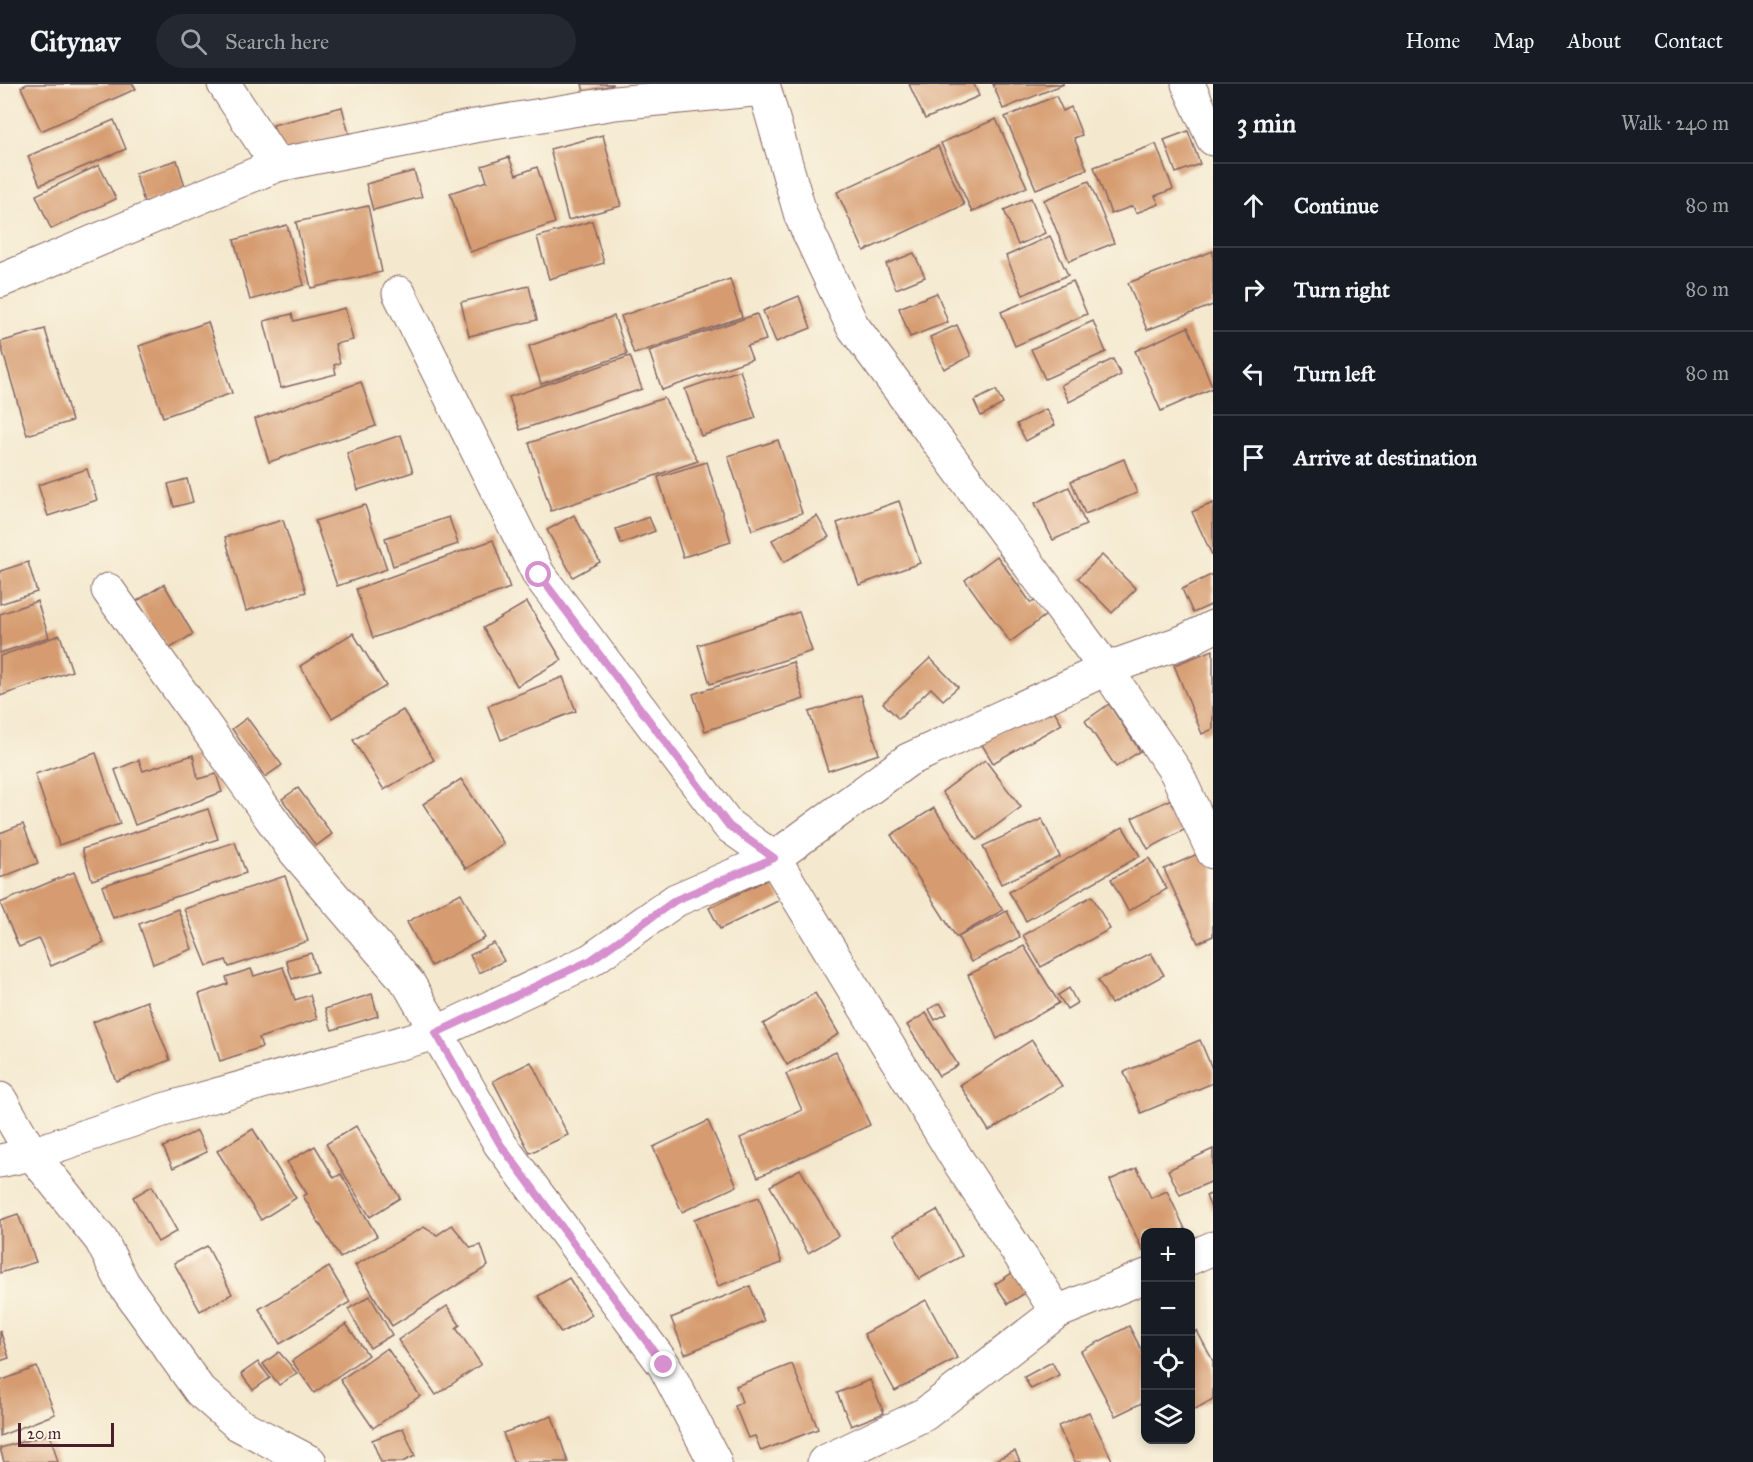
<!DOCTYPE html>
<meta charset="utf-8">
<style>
body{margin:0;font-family:"IM FELL Great Primer",serif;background:#242831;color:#f1f3f6}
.controls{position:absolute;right:18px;bottom:18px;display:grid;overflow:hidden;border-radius:12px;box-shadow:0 3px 9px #0003}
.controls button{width:54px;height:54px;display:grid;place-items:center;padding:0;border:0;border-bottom:2px solid #363941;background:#171b24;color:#f1f3f6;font:30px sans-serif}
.scale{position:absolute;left:18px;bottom:15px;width:96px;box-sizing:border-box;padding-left:6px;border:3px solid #4a1f2b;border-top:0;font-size:16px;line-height:21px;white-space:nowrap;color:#4a1f2b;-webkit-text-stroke:4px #fcf5e5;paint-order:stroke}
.stop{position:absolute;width:18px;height:18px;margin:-14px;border:4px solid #d690ce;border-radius:50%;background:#fff}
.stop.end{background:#d690ce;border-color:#fff;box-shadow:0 2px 6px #0008}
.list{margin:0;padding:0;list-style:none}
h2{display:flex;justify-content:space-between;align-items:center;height:78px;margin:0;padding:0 24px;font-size:26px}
h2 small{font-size:20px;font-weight:400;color:#9ea1a6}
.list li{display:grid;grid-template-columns:39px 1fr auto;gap:18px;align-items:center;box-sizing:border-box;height:84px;padding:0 24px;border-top:2px solid #363941}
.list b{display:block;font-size:22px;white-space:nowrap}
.list em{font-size:20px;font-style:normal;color:#9ea1a6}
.icon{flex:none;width:33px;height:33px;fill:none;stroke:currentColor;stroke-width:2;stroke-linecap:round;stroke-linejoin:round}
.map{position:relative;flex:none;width:1213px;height:1378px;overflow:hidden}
header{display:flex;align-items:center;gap:36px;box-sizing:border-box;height:84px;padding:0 30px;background:#171b24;border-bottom:2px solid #363941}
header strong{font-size:28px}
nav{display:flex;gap:33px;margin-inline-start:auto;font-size:21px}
.search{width:420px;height:54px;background:#242831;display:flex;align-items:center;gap:15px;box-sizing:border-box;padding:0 21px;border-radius:33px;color:#9ea1a6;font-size:22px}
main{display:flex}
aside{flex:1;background:#171b24}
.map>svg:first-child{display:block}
</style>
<header>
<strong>Citynav</strong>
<div class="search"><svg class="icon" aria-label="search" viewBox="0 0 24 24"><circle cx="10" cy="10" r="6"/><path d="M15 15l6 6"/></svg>Search here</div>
<nav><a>Home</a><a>Map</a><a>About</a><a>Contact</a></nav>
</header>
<main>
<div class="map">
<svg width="1213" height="1378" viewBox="0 0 1213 1378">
<rect width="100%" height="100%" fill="#fcf5e5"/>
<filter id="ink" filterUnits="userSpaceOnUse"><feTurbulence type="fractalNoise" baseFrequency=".0167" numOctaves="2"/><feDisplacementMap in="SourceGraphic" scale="12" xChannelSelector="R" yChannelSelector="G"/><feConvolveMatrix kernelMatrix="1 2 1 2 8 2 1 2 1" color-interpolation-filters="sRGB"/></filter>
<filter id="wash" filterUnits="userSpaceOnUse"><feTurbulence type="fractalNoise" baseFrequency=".008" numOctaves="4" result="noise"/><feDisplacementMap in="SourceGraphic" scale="24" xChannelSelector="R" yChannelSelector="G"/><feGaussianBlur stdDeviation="1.35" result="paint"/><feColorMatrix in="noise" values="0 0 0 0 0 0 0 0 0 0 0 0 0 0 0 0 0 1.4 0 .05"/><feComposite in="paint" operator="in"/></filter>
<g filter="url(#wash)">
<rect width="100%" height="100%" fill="#f4e9cf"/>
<g id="blocks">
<g fill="#d69b70">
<polygon points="27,0 133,0 136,5 41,47 21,3"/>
<polygon points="582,0 613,0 613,1 584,8"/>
<polygon points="909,0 974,0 979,12 925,35"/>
<polygon points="993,0 1064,0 1003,25"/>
<polygon points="1056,12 1063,27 1071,23 1082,51 1074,54 1087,85 1036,105 1005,33"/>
<polygon points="342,23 350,54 282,73 273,41"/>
<polygon points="996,35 1027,103 972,128 941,59"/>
<polygon points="114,36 126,65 40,101 28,72"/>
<polygon points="1188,47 1200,80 1176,89 1164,56"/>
<polygon points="603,51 621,122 568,136 550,65"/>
<polygon points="1156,60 1173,105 1155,112 1159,120 1136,129 1133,122 1111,130 1094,83"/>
<polygon points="938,62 964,121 864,167 837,108"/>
<polygon points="509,73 516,91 537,83 555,139 470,168 450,109 487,97 482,82"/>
<polygon points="177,76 186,106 144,118 135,89"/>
<polygon points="99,81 116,115 51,145 36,111"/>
<polygon points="414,87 422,113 373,126 366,100"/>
<polygon points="1089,97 1114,159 1069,177 1044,116"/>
<polygon points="1031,114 1045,149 1018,161 1004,126"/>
<polygon points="368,122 382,188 311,204 296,138"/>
<polygon points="592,137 604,179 549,195 537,153"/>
<polygon points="287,141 304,201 250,216 234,156"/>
<polygon points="1050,152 1068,191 1023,211 1006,172"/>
<polygon points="1213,167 1213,221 1147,246 1128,199"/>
<polygon points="914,169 925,193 896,205 886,180"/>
<polygon points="730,195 742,233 634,270 621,232"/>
<polygon points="1073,197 1087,230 1015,262 1001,228"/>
<polygon points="529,202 537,236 469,252 461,218"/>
<polygon points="937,209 948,238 910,253 899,224"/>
<polygon points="799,212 811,244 776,258 763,227"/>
<polygon points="345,224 353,256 335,260 340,279 334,281 336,290 281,304 264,237 292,230 294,237"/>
<polygon points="757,230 766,256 747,262 752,275 662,306 649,267"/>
<polygon points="614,232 627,270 541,300 529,262"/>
<polygon points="1093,237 1106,268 1045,295 1031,265"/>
<polygon points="208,238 232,309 163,333 139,262"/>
<polygon points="957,241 971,272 944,285 930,253"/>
<polygon points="1188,243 1213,304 1161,327 1135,267"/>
<polygon points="45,245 72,337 27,351 0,258"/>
<polygon points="630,272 642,305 520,346 509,313"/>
<polygon points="1113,275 1121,291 1069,318 1061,301"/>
<polygon points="740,286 756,334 701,352 685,305"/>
<polygon points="361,298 376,342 269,378 255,335"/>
<polygon points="996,306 1003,320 981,332 974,317"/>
<polygon points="664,314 698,377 551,427 529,359"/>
<polygon points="1046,325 1055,341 1026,357 1017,340"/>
<polygon points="401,351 413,388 358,406 347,369"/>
<polygon points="778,356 802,429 752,446 728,372"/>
<polygon points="1124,375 1137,409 1085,430 1071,397"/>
<polygon points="707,378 731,458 683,473 658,393"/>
<polygon points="87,385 97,416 48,432 38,401"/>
<polygon points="187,395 193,418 174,423 168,400"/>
<polygon points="1069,403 1086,441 1053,456 1035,419"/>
<polygon points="899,417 920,479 859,501 837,439"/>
<polygon points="1213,419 1213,473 1192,428"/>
<polygon points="365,421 387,485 337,502 315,437"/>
<polygon points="574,431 600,478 573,493 547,446"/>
<polygon points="817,432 829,453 784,478 772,456"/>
<polygon points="449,433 458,460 393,482 385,454"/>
<polygon points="649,433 655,447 621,460 616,445"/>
<polygon points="283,436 306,508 246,527 225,453"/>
<polygon points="493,456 510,504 373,554 356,505"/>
<polygon points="1102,471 1136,505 1112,529 1078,494"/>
<polygon points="997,472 1031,519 1036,516 1046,531 1010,558 965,496"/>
<polygon points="28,478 37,508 0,520 0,487"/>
<polygon points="1213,490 1213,520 1193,529 1182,505"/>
<polygon points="164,500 193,550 169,565 137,517"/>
<polygon points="37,517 49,553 0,569 0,530"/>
<polygon points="527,518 562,576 517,602 483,544"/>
<polygon points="799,528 812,567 710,600 698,561"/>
<polygon points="353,549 386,602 332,634 300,582"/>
<polygon points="60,551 72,587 0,612 0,572"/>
<polygon points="1213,566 1213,645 1202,650 1174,581"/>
<polygon points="930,574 958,603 943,616 931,604 899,635 883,619"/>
<polygon points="793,578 804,615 705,647 693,610"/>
<polygon points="563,593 576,627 501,656 488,622"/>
<polygon points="861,611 879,670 828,687 809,628"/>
<polygon points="1049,618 1062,640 993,679 981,659"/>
<polygon points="1109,620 1140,667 1116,683 1085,637"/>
<polygon points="403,626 434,676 384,706 353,656"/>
<polygon points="247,634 282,681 265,693 232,645"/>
<polygon points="96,669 120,740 59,761 35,690"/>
<polygon points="193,671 198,695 216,690 222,708 135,741 115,686 139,676 143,687"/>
<polygon points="985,676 1021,723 977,756 942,708"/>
<polygon points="461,695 504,760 466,785 423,720"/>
<polygon points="298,704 332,750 316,762 282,715"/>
<polygon points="1171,715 1186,745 1148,765 1132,734"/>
<polygon points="934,724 1003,826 956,853 891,751"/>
<polygon points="208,725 218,755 92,796 82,765"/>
<polygon points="1042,735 1060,773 1001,800 983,762"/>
<polygon points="23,740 38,779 0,794 0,749"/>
<polygon points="1123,743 1140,772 1026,837 1009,808"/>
<polygon points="235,758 246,789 113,834 102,802"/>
<polygon points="1204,767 1213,785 1213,852 1198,859 1164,785"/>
<polygon points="1149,774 1167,805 1128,827 1111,795"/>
<polygon points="74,788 104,859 51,882 39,855 19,863 0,819"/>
<polygon points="285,792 308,857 229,883 226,876 207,882 184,825"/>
<polygon points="770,794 780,816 720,845 709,824"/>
<polygon points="461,809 485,854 431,882 407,838"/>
<polygon points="1092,812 1110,845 1041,883 1023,851"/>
<polygon points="178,825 192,865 153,880 139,840"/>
<polygon points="1007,827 1020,853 971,878 958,853"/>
<polygon points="494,859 504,877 479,889 470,871"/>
<polygon points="1024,862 1059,919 997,955 968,891"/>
<polygon points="311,869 317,888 292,895 286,876"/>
<polygon points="1151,869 1164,891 1111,920 1098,896"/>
<polygon points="283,883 295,916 310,911 317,935 259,954 262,963 220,977 199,910 228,900 226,893 251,885 254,892"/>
<polygon points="1069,904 1077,919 1067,925 1058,911"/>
<polygon points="815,909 839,950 787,981 763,940"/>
<polygon points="372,910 378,932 332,946 325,925"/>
<polygon points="147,917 170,976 116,997 93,938"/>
<polygon points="940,919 947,930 935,936 929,925"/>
<polygon points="926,929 958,981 939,992 907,941"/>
<polygon points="1032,956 1062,1002 989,1047 960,1001"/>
<polygon points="1200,956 1213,987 1213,999 1141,1029 1124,988"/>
<polygon points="836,968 870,1041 758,1093 740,1054 802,1026 786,990"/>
<polygon points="531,978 568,1051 530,1069 493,997"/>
<polygon points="708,1037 737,1102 682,1128 653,1063"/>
<polygon points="356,1042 400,1114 370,1133 326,1060"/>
<polygon points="253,1045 296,1114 261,1136 217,1067"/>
<polygon points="197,1047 207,1068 173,1084 163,1063"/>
<polygon points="315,1062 334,1094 341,1090 377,1152 340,1174 303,1112 307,1110 287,1078"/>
<polygon points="1213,1065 1213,1097 1180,1111 1168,1086"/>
<polygon points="1137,1084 1151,1114 1167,1107 1186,1147 1146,1148 1146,1166 1143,1167 1110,1096"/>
<polygon points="800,1085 838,1152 808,1169 770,1102"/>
<polygon points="152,1102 177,1147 158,1158 133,1113"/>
<polygon points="1213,1109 1213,1129 1206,1112"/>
<polygon points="759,1113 782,1179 718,1202 694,1135"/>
<polygon points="937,1126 962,1172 919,1195 894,1150"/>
<polygon points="18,1130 36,1178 0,1189 0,1136"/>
<polygon points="452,1141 471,1164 481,1161 488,1182 392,1242 355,1181 424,1143 437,1151"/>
<polygon points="207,1162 232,1210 200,1227 174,1179"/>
<polygon points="329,1183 350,1218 280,1260 259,1225"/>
<polygon points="1015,1187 1028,1207 1008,1220 995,1200"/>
<polygon points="569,1194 592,1231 561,1249 538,1212"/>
<polygon points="750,1202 764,1237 685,1270 671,1234"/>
<polygon points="370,1212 392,1251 370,1264 348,1225"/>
<polygon points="926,1216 957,1274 895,1307 864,1250"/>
<polygon points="447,1222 460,1241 456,1244 481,1280 436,1311 398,1256"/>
<polygon points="346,1240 368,1271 314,1309 292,1277"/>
<polygon points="1129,1242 1146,1275 1146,1317 1115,1332 1081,1267"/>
<polygon points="0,1246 9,1274 0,1277"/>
<polygon points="1197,1247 1213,1277 1213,1315 1192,1327 1190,1250"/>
<polygon points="387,1264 420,1312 373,1344 340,1296"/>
<polygon points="279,1268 297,1289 279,1301 263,1280"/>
<polygon points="258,1278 270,1294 253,1306 241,1290"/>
<polygon points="1052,1278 1059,1291 1031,1305 1024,1293"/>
<polygon points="792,1280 818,1345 761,1367 755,1352 748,1354 735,1322 742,1318 736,1302"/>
<polygon points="37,1283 55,1330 0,1352 0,1297"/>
<polygon points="870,1296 884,1329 851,1342 837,1309"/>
<polygon points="1089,1328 1113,1378 1075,1378 1058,1342"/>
<polygon points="552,1332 568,1378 513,1378 503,1349"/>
<polygon points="403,1344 415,1372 402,1378 381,1378 372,1356"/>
<polygon points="50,1350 58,1378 4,1378 0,1364"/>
<polygon points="1015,1367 1020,1378 990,1378"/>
</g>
</g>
</g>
<g filter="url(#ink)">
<use href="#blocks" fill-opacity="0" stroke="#866664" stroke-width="1.5"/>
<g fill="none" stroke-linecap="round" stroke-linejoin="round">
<g stroke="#866664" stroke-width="35">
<g id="minor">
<polyline points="224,0 277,81"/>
<polyline points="763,0 801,132 852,241 1106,585 1176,688 1213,768"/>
<polyline points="1188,0 1213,55"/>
<polyline points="0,197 277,81 475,42 615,19 764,5"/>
<polyline points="399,209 539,491 729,742 774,774 957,1075 1057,1228"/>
<polyline points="108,506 293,765 409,900 500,1060 664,1281 715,1378"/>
<polyline points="0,1015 32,1070 101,1156 123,1199 200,1307 238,1340 310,1378"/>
<polyline points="0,1077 32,1070 163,1026 436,949 591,876 676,816 774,774 908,676 1106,585 1185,557 1213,543"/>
<polyline points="1190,1174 1213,1164"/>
<polyline points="824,1378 925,1330 1057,1228 1146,1192"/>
</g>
</g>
<use href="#minor" stroke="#fff" stroke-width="33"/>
</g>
</g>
<g fill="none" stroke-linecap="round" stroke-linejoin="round" filter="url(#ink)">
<polyline stroke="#d690ce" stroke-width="8" points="539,491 729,742 774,774 676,816 591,876 436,949 500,1060 664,1281"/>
</g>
</svg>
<div class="controls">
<button>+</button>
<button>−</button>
<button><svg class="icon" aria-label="locate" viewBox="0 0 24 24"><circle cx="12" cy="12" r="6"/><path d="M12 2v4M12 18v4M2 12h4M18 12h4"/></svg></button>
<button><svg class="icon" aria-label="layers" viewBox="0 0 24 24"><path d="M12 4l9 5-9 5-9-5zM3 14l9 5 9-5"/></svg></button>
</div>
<div class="scale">20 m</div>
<div class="stop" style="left:539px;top:491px"></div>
<div class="stop end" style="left:664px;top:1281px"></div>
</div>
<aside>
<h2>3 min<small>Walk · 240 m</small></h2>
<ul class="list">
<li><svg class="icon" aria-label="ahead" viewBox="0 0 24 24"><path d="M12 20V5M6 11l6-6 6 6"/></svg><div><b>Continue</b></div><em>80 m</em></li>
<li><svg class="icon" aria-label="right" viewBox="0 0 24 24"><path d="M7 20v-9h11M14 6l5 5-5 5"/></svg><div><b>Turn right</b></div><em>80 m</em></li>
<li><svg class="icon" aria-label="left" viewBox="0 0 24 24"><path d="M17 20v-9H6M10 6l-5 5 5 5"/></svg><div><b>Turn left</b></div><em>80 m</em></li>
<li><svg class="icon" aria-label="arrive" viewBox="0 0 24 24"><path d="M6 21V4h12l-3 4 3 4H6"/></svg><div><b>Arrive at destination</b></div></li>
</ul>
</aside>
</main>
